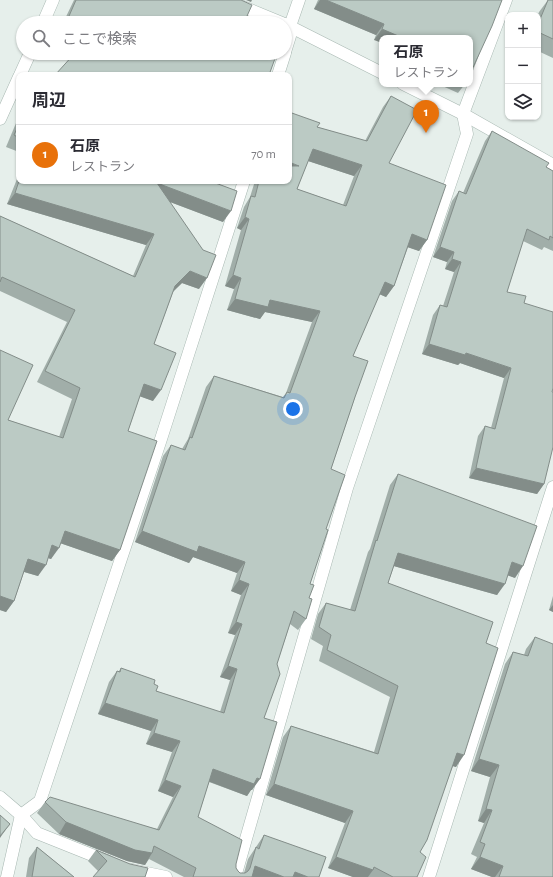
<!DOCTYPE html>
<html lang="ja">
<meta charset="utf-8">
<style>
body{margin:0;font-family:"Alegreya Sans","Noto Sans JP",sans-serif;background:#f7f7f7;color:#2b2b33}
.controls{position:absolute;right:12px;top:12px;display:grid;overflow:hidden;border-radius:8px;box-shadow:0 1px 3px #0004}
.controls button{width:36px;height:36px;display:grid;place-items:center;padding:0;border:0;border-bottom:1px solid #e1e1e2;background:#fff;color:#2b2b33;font:20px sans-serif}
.you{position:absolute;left:293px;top:409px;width:14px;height:14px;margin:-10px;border:3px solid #fff;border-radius:50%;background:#1a73e8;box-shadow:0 0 0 6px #1a73e833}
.badge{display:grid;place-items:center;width:26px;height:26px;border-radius:50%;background:#855347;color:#fff;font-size:13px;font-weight:700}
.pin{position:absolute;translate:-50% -33px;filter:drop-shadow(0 1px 2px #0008)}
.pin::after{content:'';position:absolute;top:21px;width:14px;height:12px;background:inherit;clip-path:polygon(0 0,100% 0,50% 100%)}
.popup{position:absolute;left:379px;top:35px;width:94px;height:52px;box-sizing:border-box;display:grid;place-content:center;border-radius:8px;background:#fff;filter:drop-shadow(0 1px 3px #0005);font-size:13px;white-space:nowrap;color:#7c7c81}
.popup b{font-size:15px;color:#2b2b33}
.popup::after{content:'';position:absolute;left:50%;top:100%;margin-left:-8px;border:8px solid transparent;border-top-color:#fff}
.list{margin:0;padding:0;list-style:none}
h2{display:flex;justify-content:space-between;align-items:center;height:52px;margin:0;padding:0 16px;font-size:17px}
h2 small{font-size:13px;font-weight:400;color:#7c7c81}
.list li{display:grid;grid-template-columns:26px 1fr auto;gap:12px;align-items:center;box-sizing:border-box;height:60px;padding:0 16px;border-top:1px solid #e1e1e2}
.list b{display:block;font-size:15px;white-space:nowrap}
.list p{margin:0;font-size:13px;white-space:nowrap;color:#7c7c81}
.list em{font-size:13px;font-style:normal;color:#7c7c81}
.icon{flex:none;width:22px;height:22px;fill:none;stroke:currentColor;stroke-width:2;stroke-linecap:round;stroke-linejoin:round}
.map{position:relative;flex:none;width:553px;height:877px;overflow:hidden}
.search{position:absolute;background:#fff;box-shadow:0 1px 3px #0004;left:16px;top:16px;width:276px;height:44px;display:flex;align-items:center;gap:10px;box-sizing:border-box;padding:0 14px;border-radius:22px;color:#7c7c81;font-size:15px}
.panel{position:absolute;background:#fff;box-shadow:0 1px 3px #0004;left:16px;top:72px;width:276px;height:112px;border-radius:8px}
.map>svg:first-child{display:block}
</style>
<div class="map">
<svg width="553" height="877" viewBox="0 0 553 877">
<rect width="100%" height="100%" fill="#e6efeb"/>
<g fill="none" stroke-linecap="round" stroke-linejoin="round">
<g stroke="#a8b8b2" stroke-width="13">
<g id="minor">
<polyline points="226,0 282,23"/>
<polyline points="43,23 53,0"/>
<polyline points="285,24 382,73"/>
<polyline points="285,52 290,36 290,26 299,0"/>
<polyline points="20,75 30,53"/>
<polyline points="278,75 285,53"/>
<polyline points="403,84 463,114 553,165"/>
<polyline points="0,119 19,77"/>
<polyline points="0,797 21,815 37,833 107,861"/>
<polyline points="132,870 166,877"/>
<polyline points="7,877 21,815 40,801 161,439 244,181"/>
<polyline points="235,877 347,488 467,134 463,114 506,0"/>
<polyline points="429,877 553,487"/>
</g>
</g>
<use href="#minor" stroke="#fff" stroke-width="12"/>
</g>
<g fill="#a1aea9" fill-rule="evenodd">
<polygon points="74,0 241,0 247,16 267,23 63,23"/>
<polygon points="318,0 502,0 470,38 374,40 376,35 314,9"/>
<polygon points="548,0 553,0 553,58 538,51 538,15 539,12"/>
<polygon points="438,84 465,84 458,93"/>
<path d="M391 96 389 163 427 240 419 251 408 247 394 286 386 297 379 294 353 356 355 397 331 469 326 529 310 584 309 598 306 619 298 630 290 624 277 664 264 718 252 790H251L247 796 209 782 198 817 236 864V868L238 871 240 873H244L248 859 264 835 319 877H184L149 859 145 865 127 861 59 834 37 813 45 802 157 829 173 797 158 791 172 752 146 744 151 731 98 714 109 682 117 671H119L121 668 154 684 156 691 220 712 230 680 220 677 235 635 228 633 241 595 231 591 237 573 193 557 189 563 135 542 163 456 171 445 182 449 188 439 206 387 214 376 283 397 286 393 312 322 265 312 260 319 227 310 234 289 225 286 241 230 237 228 244 207 250 197 255 181H289L317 127 365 141 383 107ZM308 161 354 176 343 205 297 189Z"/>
<polygon points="19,116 19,152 6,147"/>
<polygon points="492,131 546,167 553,171 553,251 544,247 542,250 523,241 507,292 524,303 552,392 544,484 537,494 469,478 478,436 485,426 491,428 504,378 460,363 458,365 422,354 433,315 440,305 443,306 454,272 445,269 447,262 433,257 452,201 459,191 463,193 485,141"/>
<polygon points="19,174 19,181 210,181 223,222 170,202 199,289 182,283 173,292 154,344 153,401 140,396 128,431 120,550 112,561 60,543 51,559 48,558 38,576 24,572 14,601 6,612 0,610 0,350 8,420 59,437 72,399 37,382 67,322 0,291 0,216 133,276 146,245 7,204"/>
<polygon points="398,474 515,578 508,575 497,595 394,566 388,583 486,643 456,767 453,766 420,852 417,877 353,877 328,868 345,823 266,795 283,737 291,726 374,752 390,697 319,661 323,646 311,639 318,614 326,603 350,610 368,552 370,549 390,485"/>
<polygon points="553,596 553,612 549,610"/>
<polygon points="535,637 553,877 492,877 471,869 477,857 471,854 484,823 478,821 490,777 471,771 505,664 513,652 524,655 526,649"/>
<polygon points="37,847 74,877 26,877 29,858"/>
<polygon points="96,850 145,877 98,871 88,861"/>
</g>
<g fill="#838d89">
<polygon points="246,0 252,0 251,2"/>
<polygon points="320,0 326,0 384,24 376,35 314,9"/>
<polygon points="382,29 403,38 382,38 382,43 374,40"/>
<polygon points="313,149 362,165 354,176 305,160"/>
<polygon points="289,162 299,166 289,176"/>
<polygon points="157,183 231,211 223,222 149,194"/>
<polygon points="15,193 154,234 146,245 7,204"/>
<polygon points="245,217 249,219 241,230 237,228"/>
<polygon points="412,234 427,240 419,251 404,246"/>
<polygon points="440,247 454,252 447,262 433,257"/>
<polygon points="452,259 461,262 454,272 445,269"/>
<polygon points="190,271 207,278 199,289 182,283 167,297 175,286"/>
<polygon points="233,275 241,278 234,289 225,286"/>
<polygon points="385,282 394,286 386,297 377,293"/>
<polygon points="235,299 270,300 320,311 312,322 265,312 260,319 227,310"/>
<polygon points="429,344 466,353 511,368 504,378 460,363 458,365 422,354"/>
<polygon points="144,384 161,390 153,401 136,395"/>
<polygon points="476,468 544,484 537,494 469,478"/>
<polygon points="65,531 120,550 112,561 57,542"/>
<polygon points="142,531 199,546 245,562 237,573 193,557 189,563 135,542"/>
<polygon points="52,545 59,548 51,559 45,557"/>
<polygon points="398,553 505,584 497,595 390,565"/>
<polygon points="28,559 46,565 38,576 21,571"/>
<polygon points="512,562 523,566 515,578 504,574"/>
<polygon points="239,580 249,584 241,595 231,591"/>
<polygon points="0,596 14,601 6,612 0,610"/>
<polygon points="553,605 553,612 549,610"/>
<polygon points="236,622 242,624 235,635 228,633"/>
<polygon points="228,666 237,669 230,680 220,677"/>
<polygon points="105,703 158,720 151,731 98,714"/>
<polygon points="154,733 180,741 172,752 146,744"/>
<polygon points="457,753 464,755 456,767 449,765"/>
<polygon points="479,759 499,765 490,777 471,771"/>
<polygon points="213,769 257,778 260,779 252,790 251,790 247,796 205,780"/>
<polygon points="165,780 181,786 173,797 158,791"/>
<polygon points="274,784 353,811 345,823 266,795"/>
<polygon points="486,809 492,810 484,823 478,821"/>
<polygon points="66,822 152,853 145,865 127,861 59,834"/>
<polygon points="10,824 2,835 0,838 0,836"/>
<polygon points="336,857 373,870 368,877 353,877 328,868"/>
<polygon points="480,857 503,866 495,877 492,877 471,869"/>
<polygon points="255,866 284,877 247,877"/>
<polygon points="295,872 308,877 292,877"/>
</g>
<g fill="#bbcac4" stroke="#838d89" fill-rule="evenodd">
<polygon points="76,0 241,0 252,5 247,16 267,23 66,23"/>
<polygon points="326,0 502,0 492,26 470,74 470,38 403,38 382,29 384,24"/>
<polygon points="548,0 553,0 553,39 538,32 538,24"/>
<polygon points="75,53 277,53 269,75 55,75"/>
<path d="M391 96 417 110 389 163 446 185 427 240 412 234 394 286 385 282 353 356 368 361 355 397 331 469 345 475 326 529 328 530 310 584 314 585 309 598 312 599 306 619 294 611 277 664 280 674 264 718 277 722 260 779 257 778 254 784 213 769 198 817 242 840 236 864V868L238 871 240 873H245L248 871 250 868 256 847 259 849 264 835 326 857 319 877H308L295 872 293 877H284L255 866 252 877H193L196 868 154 846 152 853 135 850 66 822 45 802 50 797 159 830 181 786 165 780 180 741 154 733 158 720 105 703 117 671 120 672 121 668 155 680 154 684 158 686 156 691 224 713 237 669 228 666 242 624 236 622 249 584 239 580 245 562 199 546 197 552 142 531 171 445 185 450 190 437 192 438 214 376 284 398 287 392 290 393 320 311 270 300 268 307 235 299 241 278 233 275 249 219 245 217 251 196 255 197 259 181H289V166H299L289 162V112L320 123 317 127 367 141ZM313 149 362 165 346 206 297 189Z"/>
<polygon points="19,124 19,138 14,135"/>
<polygon points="492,131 549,163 546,167 553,171 553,238 550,236 549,240 527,229 507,292 526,296 524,303 553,312 553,388 552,392 553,392 553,447 544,484 476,468 485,426 495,429 511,368 466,353 465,355 429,344 440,305 447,307 461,262 452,259 454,252 440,247 459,191 466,194"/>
<polygon points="19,181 210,181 237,191 231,211 157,183 203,250 216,255 207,278 190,271 175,286 154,344 176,353 161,390 144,384 128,431 157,441 120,550 65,531 59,548 52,545 46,565 28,559 14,601 0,596 0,350 33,365 8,420 63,438 80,388 45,371 75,310 2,277 0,282 0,216 135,277 154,234 15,193"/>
<polygon points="398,474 537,526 523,566 512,562 505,584 398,553 388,583 493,622 486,643 498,648 464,755 457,753 427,840 420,852 426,857 417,877 393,877 374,867 373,870 336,857 353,811 274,784 291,726 378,754 398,686 327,650 331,635 319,627 326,603 355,611 376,540 377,541"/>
<polygon points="535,637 553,644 553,877 499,877 503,866 480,857 485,844 480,842 492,810 486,809 499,765 479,759 513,652 528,656"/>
<polygon points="0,815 10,824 0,836"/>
<polygon points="37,847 74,877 32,877"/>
<polygon points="96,850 130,864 148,868 145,877 93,877 107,861"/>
</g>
</svg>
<div class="controls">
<button>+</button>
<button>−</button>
<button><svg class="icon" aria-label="layers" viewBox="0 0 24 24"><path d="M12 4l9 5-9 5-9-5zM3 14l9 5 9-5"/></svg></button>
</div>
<div class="you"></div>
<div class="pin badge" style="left:426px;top:133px;background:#e8710a">1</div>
<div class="popup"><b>石原</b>レストラン</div>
<div class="search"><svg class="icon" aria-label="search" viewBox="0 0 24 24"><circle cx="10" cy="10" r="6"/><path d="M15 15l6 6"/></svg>ここで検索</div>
<section class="panel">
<h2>周辺<small></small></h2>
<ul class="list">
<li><span class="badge" style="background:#e8710a">1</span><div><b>石原</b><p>レストラン</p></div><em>70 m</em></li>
</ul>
</section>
</div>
